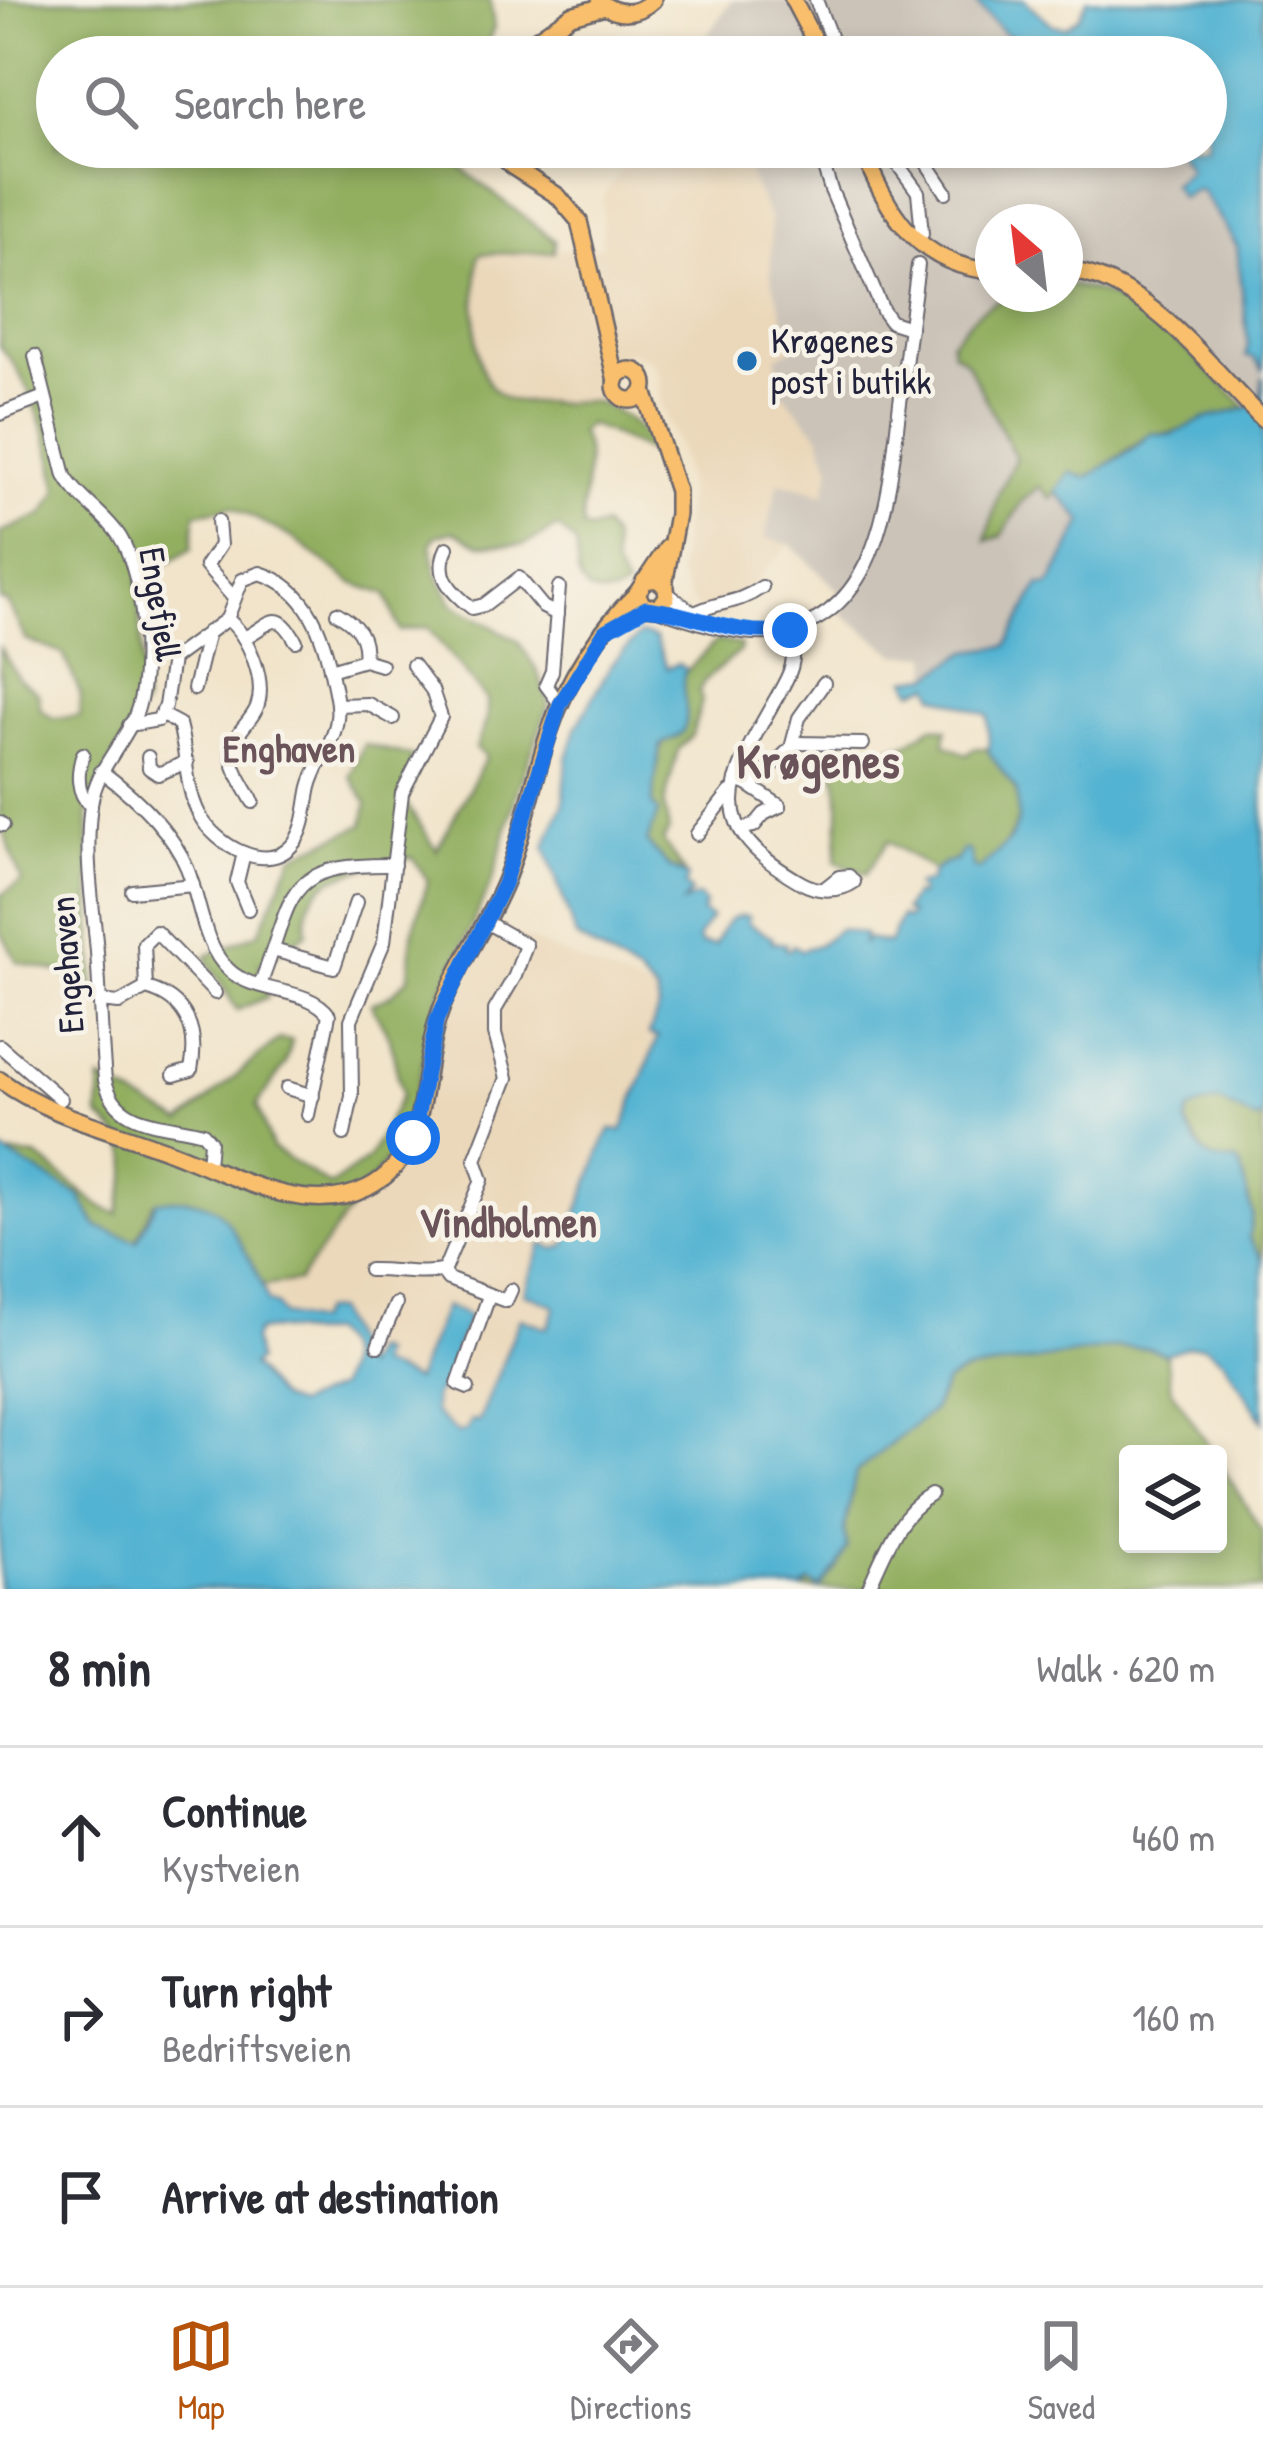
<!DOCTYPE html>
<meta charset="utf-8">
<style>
body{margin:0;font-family:"Patrick Hand",sans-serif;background:#f7f7f7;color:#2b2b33}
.controls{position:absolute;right:36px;bottom:36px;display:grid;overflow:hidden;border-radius:12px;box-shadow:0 6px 18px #0003}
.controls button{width:108px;height:108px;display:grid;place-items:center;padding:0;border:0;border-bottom:3px solid #e1e1e2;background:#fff;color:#2b2b33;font:60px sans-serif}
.compass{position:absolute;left:975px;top:204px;width:108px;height:108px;border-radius:50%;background:#fff;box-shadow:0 6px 18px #0003;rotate:332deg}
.stop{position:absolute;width:36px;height:36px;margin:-27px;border:9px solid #1a73e8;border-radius:50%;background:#fff}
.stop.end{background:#1a73e8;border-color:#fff;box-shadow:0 3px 12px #0008}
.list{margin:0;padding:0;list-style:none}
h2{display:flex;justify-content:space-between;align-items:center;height:156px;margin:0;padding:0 48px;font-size:51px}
h2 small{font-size:39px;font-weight:400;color:#7c7c81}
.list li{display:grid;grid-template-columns:78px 1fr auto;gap:36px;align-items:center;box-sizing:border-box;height:180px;padding:0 48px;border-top:3px solid #e1e1e2}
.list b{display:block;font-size:45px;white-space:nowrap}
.list p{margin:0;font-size:39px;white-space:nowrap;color:#7c7c81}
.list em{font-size:39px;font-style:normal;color:#7c7c81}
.icon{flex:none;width:66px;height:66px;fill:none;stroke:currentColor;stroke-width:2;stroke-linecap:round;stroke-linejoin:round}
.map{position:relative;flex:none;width:1263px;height:1589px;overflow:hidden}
.search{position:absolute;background:#fff;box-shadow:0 6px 18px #0003;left:36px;right:36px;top:36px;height:132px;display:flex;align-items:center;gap:30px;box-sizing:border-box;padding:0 42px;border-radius:66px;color:#7c7c81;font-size:45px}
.sheet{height:696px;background:#fff}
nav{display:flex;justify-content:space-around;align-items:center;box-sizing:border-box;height:168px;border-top:3px solid #e1e1e2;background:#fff;font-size:33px;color:#7c7c81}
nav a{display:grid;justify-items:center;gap:6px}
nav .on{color:#b45309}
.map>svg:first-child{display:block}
</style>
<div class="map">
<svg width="1263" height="1589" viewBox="0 0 1263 1589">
<rect width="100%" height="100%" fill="#f7f3e8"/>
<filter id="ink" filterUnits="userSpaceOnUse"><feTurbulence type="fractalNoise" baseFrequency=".00833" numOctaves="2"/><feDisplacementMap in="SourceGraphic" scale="24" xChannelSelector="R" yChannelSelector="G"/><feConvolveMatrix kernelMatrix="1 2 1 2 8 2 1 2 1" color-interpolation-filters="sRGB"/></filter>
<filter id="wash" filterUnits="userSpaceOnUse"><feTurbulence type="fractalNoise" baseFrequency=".004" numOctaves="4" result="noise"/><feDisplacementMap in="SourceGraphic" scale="48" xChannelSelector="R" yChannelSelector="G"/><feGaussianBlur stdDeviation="2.7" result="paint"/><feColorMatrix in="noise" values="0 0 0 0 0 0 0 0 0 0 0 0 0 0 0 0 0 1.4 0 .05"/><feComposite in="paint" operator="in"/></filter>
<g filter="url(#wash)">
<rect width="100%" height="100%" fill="#f1e4ca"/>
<g fill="#ebd8ba">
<polygon points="636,147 737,147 771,221 771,277 793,349 782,392 819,435 831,467 826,494 789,544 720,621 694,605 678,575 688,489 679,447 661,405 659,375 654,366 646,358 628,351 605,364 595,374 596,402 510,401 496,391 476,353 479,254 602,247 603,197"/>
<polygon points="476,917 657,994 659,1007 650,1033 658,1037 621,1132 611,1129 605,1139 565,1245 556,1249 540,1245 526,1284 557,1306 547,1329 520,1319 478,1424 457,1434 434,1412 434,1396 443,1387 469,1315 444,1307 415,1380 377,1365 372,1351 362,1369 335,1310 316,1322 281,1315 268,1302 262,1286 298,1281 380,1171 438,1000"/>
</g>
<g fill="#cbc3b8">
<polygon points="732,0 973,0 1004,33 1036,48 1045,57 696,57 694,54"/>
<polygon points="737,147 1176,147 1189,169 1172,183 1202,192 1237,246 1248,342 1246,356 1255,358 1263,370 1261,394 1255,403 1180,343 1120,303 1085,287 1065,285 1065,222 993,222 993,294 1012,294 972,315 953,352 966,361 1016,458 998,495 987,540 1002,536 1022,501 1040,486 1051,499 1058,495 1083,520 1053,580 1048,586 1039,585 1007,646 968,651 930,676 929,655 897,655 844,615 832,601 839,591 790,544 765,538 779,482 825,494 831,467 819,435 782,392 776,356 793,349 771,277 771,221"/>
</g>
<g fill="#92af61" stroke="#5a684e" stroke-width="3">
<path d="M0 0H490L494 27 482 57H57V147H443L444 155 555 241 554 252 480 254 478 258C476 294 465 385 509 400 524 405 576 401 596 402 625 413 642 427 657 455L589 424 580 432C596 465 579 492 583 528L589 530 603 526 612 538 614 566 626 587C611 601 585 597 578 574 576 563 579 554 575 543L558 527 524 545H479L453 531 436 536 431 544 436 572 453 605 517 640 537 670 549 704 517 791 494 876 438 1000 406 1133 298 1281 262 1286 246 1254 154 1203 136 1241 97 1227 80 1196 5 1154 37 1156 98 1205 118 1214C128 1164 140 1152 99 1116L101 1080 182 1122 279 1039 292 1040 286 1063 257 1105 272 1148 330 1186 368 1159 402 1095 390 1039 371 1004 391 995 409 977 412 934 428 881 412 857C371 871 298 868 307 933L259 965 268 997 237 1010 205 957 259 932 293 856 363 825 367 803 350 776 364 744 412 756 405 802 437 850 486 757 476 748 487 719V700L427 627 400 631 386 594 352 583 293 538 233 507 196 513 192 548 138 580 144 704 95 791 88 814 94 987 63 973 17 962 0 930V896L22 881 0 823V648L19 679 38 693 41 710 53 718 79 716 81 695 63 654 26 640 7 602 0 600V533L43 514 58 491C51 440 33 386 0 346Z"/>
<path d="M1065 285C1138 292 1197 360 1247 408 1215 412 1181 439 1151 433L1097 472 1057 491 1052 499 1039 486 1022 501 1002 536 986 541 998 495 1016 458 966 361 953 352 951 343C987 295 1007 294 1065 294Z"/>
<path d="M717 640 741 645 740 651 705 680 699 691 702 701 692 735 678 750 664 805 669 830 663 841 687 877 669 867 647 843 658 812 652 804C654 781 651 752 670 737L682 676Z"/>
<path d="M932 726 947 729 945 744 967 755 974 748 989 749C995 764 1006 775 1015 789 1031 818 1002 855 979 870L973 867 969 851 935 872 888 841 866 874 836 862C837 826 848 782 823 753L824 747 853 748 866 755 908 743Z"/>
<polygon points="1219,1101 1253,1119 1263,1119 1263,1259 1249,1238 1252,1213 1234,1160 1215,1163 1209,1160 1186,1123 1188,1110"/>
<polygon points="1118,1347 1148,1348 1166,1354 1171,1388 1214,1454 1128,1454 1128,1544 1218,1544 1218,1460 1263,1533 1263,1589 802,1589 847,1548 844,1532 856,1472 937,1403 946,1382 970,1370"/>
</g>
<g fill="#53b3d2" stroke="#3a6a86" stroke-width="3" fill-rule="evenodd">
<polygon points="973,0 1024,0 1053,25 1066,27 1080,16 1087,0 1263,0 1263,370 1254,358 1246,356 1248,342 1237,246 1202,192 1196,189 1181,198 1172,185 1189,169 1176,147 1206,147 1206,57 1045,57 1036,48 1004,33"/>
<path d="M1263 376V1119H1253L1219 1101 1189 1110 1186 1123C1197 1147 1206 1166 1234 1160L1240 1165 1252 1213 1249 1238 1263 1259V1421L1224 1361 1205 1346H1190L1166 1354 1148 1348 1118 1347 963 1372 946 1382 933 1410 856 1472 844 1532 847 1548 837 1567 820 1588 810 1582 802 1589H0V1150L80 1196 97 1227 137 1241 157 1201C175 1198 197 1198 214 1208 231 1219 263 1282 268 1302L277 1306 282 1315 315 1322 321 1311 335 1310 363 1368 372 1350 380 1353 377 1365 415 1380 445 1306 469 1316 442 1387 434 1396V1412L457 1433 466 1431 472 1421 479 1422 520 1318 548 1328 556 1306 524 1293 542 1244 556 1249 566 1245 605 1139 610 1129 622 1131 658 1037 649 1034 659 1007 657 994 638 975 576 937 545 846 563 805 567 759 576 728 611 665 640 634 655 638 667 668 678 664 686 669C677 689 692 710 684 729 681 737 668 739 660 745L652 804 658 812 647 843 669 867 688 877 685 885 691 892 683 903 698 896 705 904 702 913 711 917 698 937 700 944 715 945C722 929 729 911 749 917L748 923 772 937V942L786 944 785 949 790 950 793 945 801 950 818 945 839 929 864 934 863 945 866 939 889 943 901 916 907 919 910 914 904 910 914 894 918 896 921 892 915 885 930 882C930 870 942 863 956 861L964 849 969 851 973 867 979 870 1010 840 1018 822 1017 791 989 753 988 715 935 695 931 685 913 691 907 679 930 676 968 651 1007 646 1039 585 1048 586 1053 580 1083 521 1056 492 1070 472 1086 478 1136 447 1151 433 1171 435 1204 419 1248 408 1261 394ZM272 1329 311 1334 329 1332C354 1356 346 1361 338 1388L296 1405 279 1399 251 1365 257 1361 253 1339 257 1331Z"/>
</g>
</g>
<g filter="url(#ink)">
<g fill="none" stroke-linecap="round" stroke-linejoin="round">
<g stroke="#6a666d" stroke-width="16">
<g id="minor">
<polyline points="816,0 838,57"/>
<polyline points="885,147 918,192 922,234"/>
<polyline points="916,147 946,192"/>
<polyline points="820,155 831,190 883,311 891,322 910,328"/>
<path d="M35 356 65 476C79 500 105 513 120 537 144 575 153 674 135 716 121 748 96 769 91 805 84 854 93 904 97 952 100 995 101 1037 105 1080 116 1128 165 1122 203 1133L210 1141 208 1166"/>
<polyline points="0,414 44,397"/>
<polyline points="218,521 220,545 206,566 233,597"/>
<path d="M447 548C434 575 451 592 472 608L484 605 519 578 543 607 557 614"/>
<polyline points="559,587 552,671 546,685 560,704"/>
<polyline points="667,593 697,616"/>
<path d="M655 608C696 622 747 641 790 630 885 605 890 481 900 403 906 357 912 311 918 265"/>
<path d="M337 613C357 625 367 636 364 660"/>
<path d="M693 614C718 600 735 606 762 587"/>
<path d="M227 619C248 635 267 680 257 707 251 722 235 732 232 748 229 766 245 787 253 802"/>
<path d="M790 630C799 659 790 675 775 700 727 784 702 826 802 883 818 892 840 892 854 882L849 876 839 877 824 889"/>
<path d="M244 638C270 625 276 606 296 641"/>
<polyline points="330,670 364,660 381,665"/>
<polyline points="194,689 208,632"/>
<polyline points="337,705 368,704 393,718"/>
<path d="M129 725 158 720 165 706 172 659 227 619 242 580 260 573C309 588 324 636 333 682 335 693 339 706 337 718 335 742 316 763 310 787 306 804 306 825 296 840 270 879 214 844 199 814 185 787 187 753 179 724L162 715"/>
<polyline points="794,743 863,744"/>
<path d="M83 754C77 772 76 793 91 806"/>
<polyline points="148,757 149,768 158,774 187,762"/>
<path d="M101 771C133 795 171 829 187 868 200 899 203 947 229 970 255 995 308 986 329 1015L308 1115"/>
<polyline points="736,780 747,784 755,782 791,748 799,718 824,683"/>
<polyline points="747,784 780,806"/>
<polyline points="0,823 3,825"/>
<polyline points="740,829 754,826 764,814 780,806"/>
<polyline points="697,834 730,792"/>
<polyline points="244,853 237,882 248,909"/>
<polyline points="132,891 193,885"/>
<polyline points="273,950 334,967 356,902"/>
<path d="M260 985C295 897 279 863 394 865"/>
<polyline points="146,988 144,944 156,932 215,993"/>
<path d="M99 1001 119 1003 146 988C187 999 199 1031 191 1070L174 1075"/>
<polyline points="0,1046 61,1099"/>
<polyline points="287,1088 313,1096"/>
<polyline points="344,1134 352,1096 351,1020 384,942 402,793 441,717 432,690 413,665"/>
<path d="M369 1270C392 1269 425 1276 444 1270L482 1180 475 1160 507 1078 495 1034V1010L515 976 526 945 486 922"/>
<polyline points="442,1271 448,1279 506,1301 511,1290"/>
<polyline points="378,1346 396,1304"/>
<polyline points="468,1388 458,1384 489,1296"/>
<path d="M868 1589C884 1555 897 1514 931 1495"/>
</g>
</g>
<g stroke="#6a666d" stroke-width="20">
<g id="major">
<polyline points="793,0 823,57"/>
<path d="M600 2C618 16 637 15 653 0"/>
<polyline points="510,57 571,15 605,6"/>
<polyline points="492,147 513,167 558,196 579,221 616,381"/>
<path d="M861 147C887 211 917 266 993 271"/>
<path d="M1065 270C1145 277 1209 366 1263 420"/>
<circle cx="630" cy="385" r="15"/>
<polyline points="644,391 677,491 677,514 664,585"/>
<polyline points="644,581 657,579 666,587 667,597 659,607 643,606 637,593 667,548"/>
<path d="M0 1080C53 1119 124 1132 184 1157 239 1179 309 1217 367 1188 431 1156 419 1076 438 1018 454 969 487 927 506 879 525 830 533 779 550 730 567 679 599 630 637 593"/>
</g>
</g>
<use href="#minor" stroke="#fff" stroke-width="12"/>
<use href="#major" stroke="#f9bf6d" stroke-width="15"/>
</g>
</g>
<g fill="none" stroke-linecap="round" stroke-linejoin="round" filter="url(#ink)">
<path stroke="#1a73e8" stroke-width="15" d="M413 1138 437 1019 504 884 560 704 605 631 646 608C701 614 729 637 790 630"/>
</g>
<circle fill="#1f6fb2" stroke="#f7f3e8" stroke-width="4.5" cx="747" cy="361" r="12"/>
<g text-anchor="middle" stroke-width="9" stroke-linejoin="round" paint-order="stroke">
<g font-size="36" fill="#22223b" stroke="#f7f3e8" text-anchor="start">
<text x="771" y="353">Krøgenes<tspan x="771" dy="41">post i butikk</tspan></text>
</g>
<g font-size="36" fill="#22223b" stroke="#f7f3e8">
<text transform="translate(161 604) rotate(81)" y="13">Engefjell</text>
<text transform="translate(66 965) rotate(-94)" y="13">Engehaven</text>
</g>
<g font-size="39" font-weight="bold" fill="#6a5359" stroke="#f7f3e8">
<text x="289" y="762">Enghaven</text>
</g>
<g font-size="42" font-weight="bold" fill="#6a5359" stroke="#f7f3e8">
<text x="508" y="1237">Vindholmen</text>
</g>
<g font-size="48" font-weight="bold" fill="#6a5359" stroke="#f7f3e8">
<text x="818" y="778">Krøgenes</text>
</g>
</g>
</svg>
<div class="controls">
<button><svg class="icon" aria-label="layers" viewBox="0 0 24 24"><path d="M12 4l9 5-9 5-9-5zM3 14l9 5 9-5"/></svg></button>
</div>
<svg class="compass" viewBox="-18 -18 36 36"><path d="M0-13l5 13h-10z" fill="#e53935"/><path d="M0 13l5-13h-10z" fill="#7c7c81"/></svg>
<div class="stop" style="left:413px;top:1138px"></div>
<div class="stop end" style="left:790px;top:630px"></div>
<div class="search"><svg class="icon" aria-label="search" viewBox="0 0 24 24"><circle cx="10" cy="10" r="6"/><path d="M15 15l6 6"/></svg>Search here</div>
</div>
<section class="sheet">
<h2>8 min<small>Walk · 620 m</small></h2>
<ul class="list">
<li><svg class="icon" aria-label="ahead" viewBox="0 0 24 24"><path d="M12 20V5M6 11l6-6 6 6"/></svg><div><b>Continue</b><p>Kystveien</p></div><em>460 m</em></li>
<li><svg class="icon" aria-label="right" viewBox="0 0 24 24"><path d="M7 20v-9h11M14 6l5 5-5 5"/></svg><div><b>Turn right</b><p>Bedriftsveien</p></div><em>160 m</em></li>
<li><svg class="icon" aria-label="arrive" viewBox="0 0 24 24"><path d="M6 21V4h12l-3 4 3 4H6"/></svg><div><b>Arrive at destination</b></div></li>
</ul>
</section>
<nav>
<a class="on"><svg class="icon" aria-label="map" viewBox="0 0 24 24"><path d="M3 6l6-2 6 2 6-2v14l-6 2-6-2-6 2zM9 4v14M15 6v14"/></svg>Map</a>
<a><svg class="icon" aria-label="directions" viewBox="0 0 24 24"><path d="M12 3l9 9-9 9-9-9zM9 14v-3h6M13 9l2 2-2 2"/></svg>Directions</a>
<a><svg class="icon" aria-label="saved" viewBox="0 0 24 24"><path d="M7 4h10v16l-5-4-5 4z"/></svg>Saved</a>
</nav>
